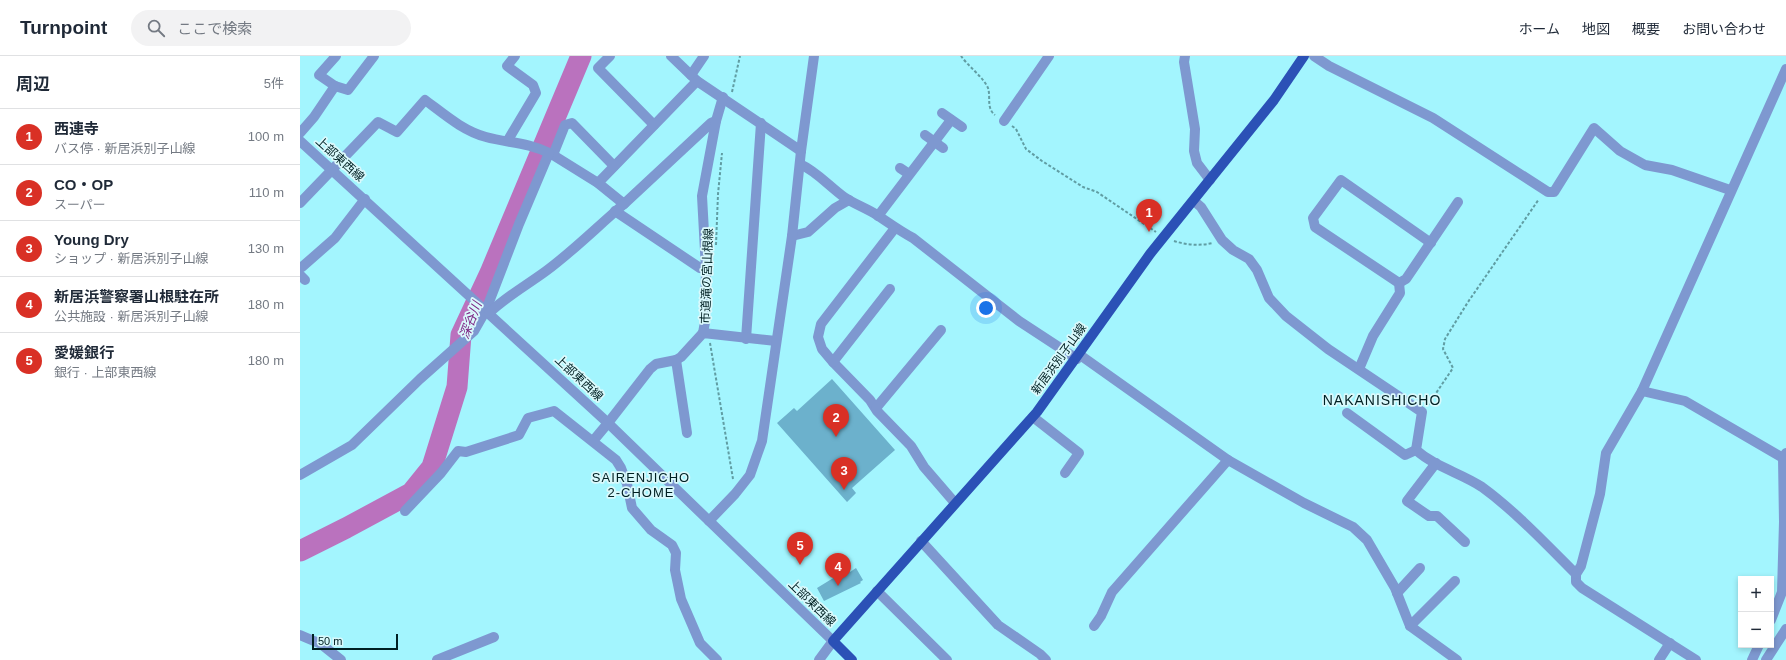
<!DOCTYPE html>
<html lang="ja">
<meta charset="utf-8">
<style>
body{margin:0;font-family:Arial,"Noto Sans JP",sans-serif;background:#f2f2f3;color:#1f2937}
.controls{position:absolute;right:12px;bottom:12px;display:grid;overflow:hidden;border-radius:0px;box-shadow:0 2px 6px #0003}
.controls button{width:36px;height:36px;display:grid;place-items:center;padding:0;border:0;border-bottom:1px solid #e0e1e3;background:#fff;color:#1f2937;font:20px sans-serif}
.scale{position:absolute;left:12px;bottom:10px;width:86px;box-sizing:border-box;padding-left:4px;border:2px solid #002023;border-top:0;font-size:11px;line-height:14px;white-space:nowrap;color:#002023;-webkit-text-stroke:3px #daf9fc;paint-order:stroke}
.you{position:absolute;left:686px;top:252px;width:14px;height:14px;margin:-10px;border:3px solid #fff;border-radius:50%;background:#1a73e8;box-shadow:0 0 0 6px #1a73e833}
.badge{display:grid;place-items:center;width:26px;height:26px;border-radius:50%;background:#d93025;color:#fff;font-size:13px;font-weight:700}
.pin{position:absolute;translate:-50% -33px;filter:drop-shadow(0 1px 2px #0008)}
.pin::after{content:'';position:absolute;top:21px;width:14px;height:12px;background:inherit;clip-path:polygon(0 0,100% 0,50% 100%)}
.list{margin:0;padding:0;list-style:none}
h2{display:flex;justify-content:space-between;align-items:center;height:52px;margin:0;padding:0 16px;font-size:17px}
h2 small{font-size:13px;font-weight:400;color:#747a83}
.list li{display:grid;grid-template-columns:26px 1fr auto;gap:12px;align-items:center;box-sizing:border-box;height:56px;padding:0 16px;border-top:1px solid #e0e1e3}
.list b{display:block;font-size:15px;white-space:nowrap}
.list p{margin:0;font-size:13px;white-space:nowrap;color:#747a83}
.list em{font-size:13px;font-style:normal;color:#747a83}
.icon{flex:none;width:22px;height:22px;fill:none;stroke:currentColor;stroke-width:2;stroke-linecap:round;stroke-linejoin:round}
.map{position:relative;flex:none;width:1486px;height:604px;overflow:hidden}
header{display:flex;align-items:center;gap:24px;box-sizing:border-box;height:56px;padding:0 20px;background:#fff;border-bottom:1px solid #e0e1e3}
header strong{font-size:19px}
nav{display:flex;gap:22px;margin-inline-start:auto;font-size:14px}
.search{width:280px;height:36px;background:#f2f2f3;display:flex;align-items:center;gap:10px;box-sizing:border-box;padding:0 14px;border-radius:22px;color:#747a83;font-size:15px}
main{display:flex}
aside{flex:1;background:#fff}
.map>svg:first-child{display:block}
</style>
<header>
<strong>Turnpoint</strong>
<div class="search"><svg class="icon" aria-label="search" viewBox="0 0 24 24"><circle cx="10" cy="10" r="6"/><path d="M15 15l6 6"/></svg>ここで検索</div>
<nav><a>ホーム</a><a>地図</a><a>概要</a><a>お問い合わせ</a></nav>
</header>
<main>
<aside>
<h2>周辺<small>5件</small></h2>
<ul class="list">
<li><span class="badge">1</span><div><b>西連寺</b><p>バス停 · 新居浜別子山線</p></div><em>100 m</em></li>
<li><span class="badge">2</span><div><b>CO・OP</b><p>スーパー</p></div><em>110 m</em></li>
<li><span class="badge">3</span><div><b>Young Dry</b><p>ショップ · 新居浜別子山線</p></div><em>130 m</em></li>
<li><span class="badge">4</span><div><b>新居浜警察署山根駐在所</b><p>公共施設 · 新居浜別子山線</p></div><em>180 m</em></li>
<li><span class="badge">5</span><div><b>愛媛銀行</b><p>銀行 · 上部東西線</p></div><em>180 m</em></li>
</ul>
</aside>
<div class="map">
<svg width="1486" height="604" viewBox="0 0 1486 604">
<rect width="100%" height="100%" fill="#a3f5fe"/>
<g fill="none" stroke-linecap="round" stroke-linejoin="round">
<polyline stroke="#ba72be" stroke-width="21" points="0,495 46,472 111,437 132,411 157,331 161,279 190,217 281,0"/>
</g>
<g fill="#6cb1cc">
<polygon points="532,323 595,394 552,432 556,437 547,446 477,367 494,352 497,355"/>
<polygon points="556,512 563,524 560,526 561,527 524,545 517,532 548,513 550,516"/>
</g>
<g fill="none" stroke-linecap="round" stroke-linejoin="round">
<g stroke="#609da3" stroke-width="2" stroke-dasharray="3 2" stroke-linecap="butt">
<path d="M661 0C668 10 684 22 688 32 691 41 686 52 695 59"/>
<polyline points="432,36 440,0"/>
<polyline points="712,70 716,73 726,93 742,105 783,131 797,136 856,176"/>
<path d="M874 185C886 189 900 190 913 187"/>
<polyline points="416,189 418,138 422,97"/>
<polyline points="410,287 433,423"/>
<polyline points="1128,349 1153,312 1143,293 1145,283 1168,246 1239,143"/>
</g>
<g stroke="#7e98d0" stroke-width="10">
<polyline points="36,0 19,19 35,30 48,34 74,0"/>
<polyline points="310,0 298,12 354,69"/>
<polyline points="371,0 391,19 404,0"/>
<polyline points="885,0 884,6 895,73 894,95 897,107 910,124"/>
<polyline points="1014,0 1029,10 1133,62 1248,136 1254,136 1294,72 1320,95 1345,109 1372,114 1430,134"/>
<polyline points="391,19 397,25 501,95"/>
<polyline points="642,57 662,71"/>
<polyline points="704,65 749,0"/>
<polyline points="0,77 14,61 35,30"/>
<polyline points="625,79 643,92"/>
<polyline points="208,84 236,37 233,29 207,10 215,0"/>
<polyline points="0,85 308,367 533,585 519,604"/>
<polyline points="249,97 253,99 265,69 272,67 314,110"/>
<polyline points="253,99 298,127 324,148 411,67 416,65"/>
<path d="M500 108C516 115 529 130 544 141 554 148 566 152 577 159 589 167 600 175 613 182L719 265 777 303"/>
<polyline points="600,112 609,118"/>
<polyline points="298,127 397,25"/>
<path d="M894 145 901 151 922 184 933 194 949 203 957 214 969 242 986 260 1028 293 1122 356 1116 394C1135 411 1161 417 1182 431 1215 455 1247 489 1276 518V526L1282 532 1396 604"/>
<path d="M0 147 78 66 97 76 125 44C144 58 163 75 186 81 207 87 228 86 249 97L219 168 186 254 174 275 120 323 52 389 0 419"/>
<polyline points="315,155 400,212 406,213"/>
<polyline points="578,160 651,64"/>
<polyline points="595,172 521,268 518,281 522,293 533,306 570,344 577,355 611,390 624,411 655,447"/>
<polyline points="492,180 508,176 535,152 549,144"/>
<polyline points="2,211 35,182 65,143"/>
<polyline points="0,219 5,224"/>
<polyline points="1099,227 1106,223 1158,146"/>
<path d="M189 257C207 240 227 229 246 215 272 196 299 169 324 148"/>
<polyline points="403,277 405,266 406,213 402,140 416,65 423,41"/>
<polyline points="446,283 461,67"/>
<polyline points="780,299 928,404 1004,447 1053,471 1067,484 1095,532 1110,570 1157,604"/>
<polyline points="376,304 381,301 403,277 476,285"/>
<polyline points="533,306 590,233"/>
<polyline points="1059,313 1073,280 1100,237 1099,227 1015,171 1013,162 1041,124 1131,187"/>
<polyline points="1342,335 1385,345 1483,402"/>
<polyline points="576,352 641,274"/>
<polyline points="1047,357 1105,399 1116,394"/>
<polyline points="733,361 779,397 765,417"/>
<polyline points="293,385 308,367 350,313 356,308 376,304 387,377"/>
<polyline points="1136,407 1107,445 1129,460 1137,460 1165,486"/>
<polyline points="105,455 141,417 158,395 166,396 219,379 228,362 254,355 316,404 321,412 327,428 332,452 351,474 372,489 376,497 375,514 381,543 400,587 417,604"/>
<polyline points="409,465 435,438 450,419 462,385 492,180 501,95 514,0"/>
<polyline points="621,485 698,569 740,598 746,604"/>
<polyline points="1276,518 1281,510 1300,438 1306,397 1342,335 1486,13"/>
<polyline points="577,535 647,604"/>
<polyline points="1097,537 1120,512"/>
<polyline points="1471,564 1482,536 1484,466 1483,402 1486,397"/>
<polyline points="794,570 801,560 812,536 928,404"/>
<polyline points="1110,570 1155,525"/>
<polyline points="0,579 21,588 41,604"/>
<polyline points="137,604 194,581"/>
<polyline points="1359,604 1370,587"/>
<polyline points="1452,604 1459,589"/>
<polyline points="1466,604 1486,573"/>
</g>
<polyline stroke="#2b51b6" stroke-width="10" points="552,604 533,585 737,356 850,198 974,44 1004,0"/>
</g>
<g text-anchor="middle" stroke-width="3.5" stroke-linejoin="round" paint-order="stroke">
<g font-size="12" fill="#002023" stroke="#daf9fc">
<text transform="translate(40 103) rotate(42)" y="4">上部東西線</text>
<text transform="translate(407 220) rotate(-88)" y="4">市道滝の宮山根線</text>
<text transform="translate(759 303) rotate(-54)" y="4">新居浜別子山線</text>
<text transform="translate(279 322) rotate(43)" y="4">上部東西線</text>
<text transform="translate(512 547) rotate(44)" y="4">上部東西線</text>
</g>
<g font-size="13" font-style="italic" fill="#7d2483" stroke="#daf9fc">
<text transform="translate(170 264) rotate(-69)" y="5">深谷川</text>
</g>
<g font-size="13" letter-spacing="1" fill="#002023" stroke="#daf9fc">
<text x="341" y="426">SAIRENJICHO<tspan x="341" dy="15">2-CHOME</tspan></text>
</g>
<g font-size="14" letter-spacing="1" fill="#002023" stroke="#daf9fc">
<text x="1082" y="349">NAKANISHICHO</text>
</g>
</g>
</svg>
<div class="controls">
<button>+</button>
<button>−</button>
</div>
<div class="scale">50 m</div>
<div class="you"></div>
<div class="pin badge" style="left:849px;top:176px">1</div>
<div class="pin badge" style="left:536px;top:381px">2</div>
<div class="pin badge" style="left:544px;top:434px">3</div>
<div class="pin badge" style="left:538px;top:530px">4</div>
<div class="pin badge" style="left:500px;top:509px">5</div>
</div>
</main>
